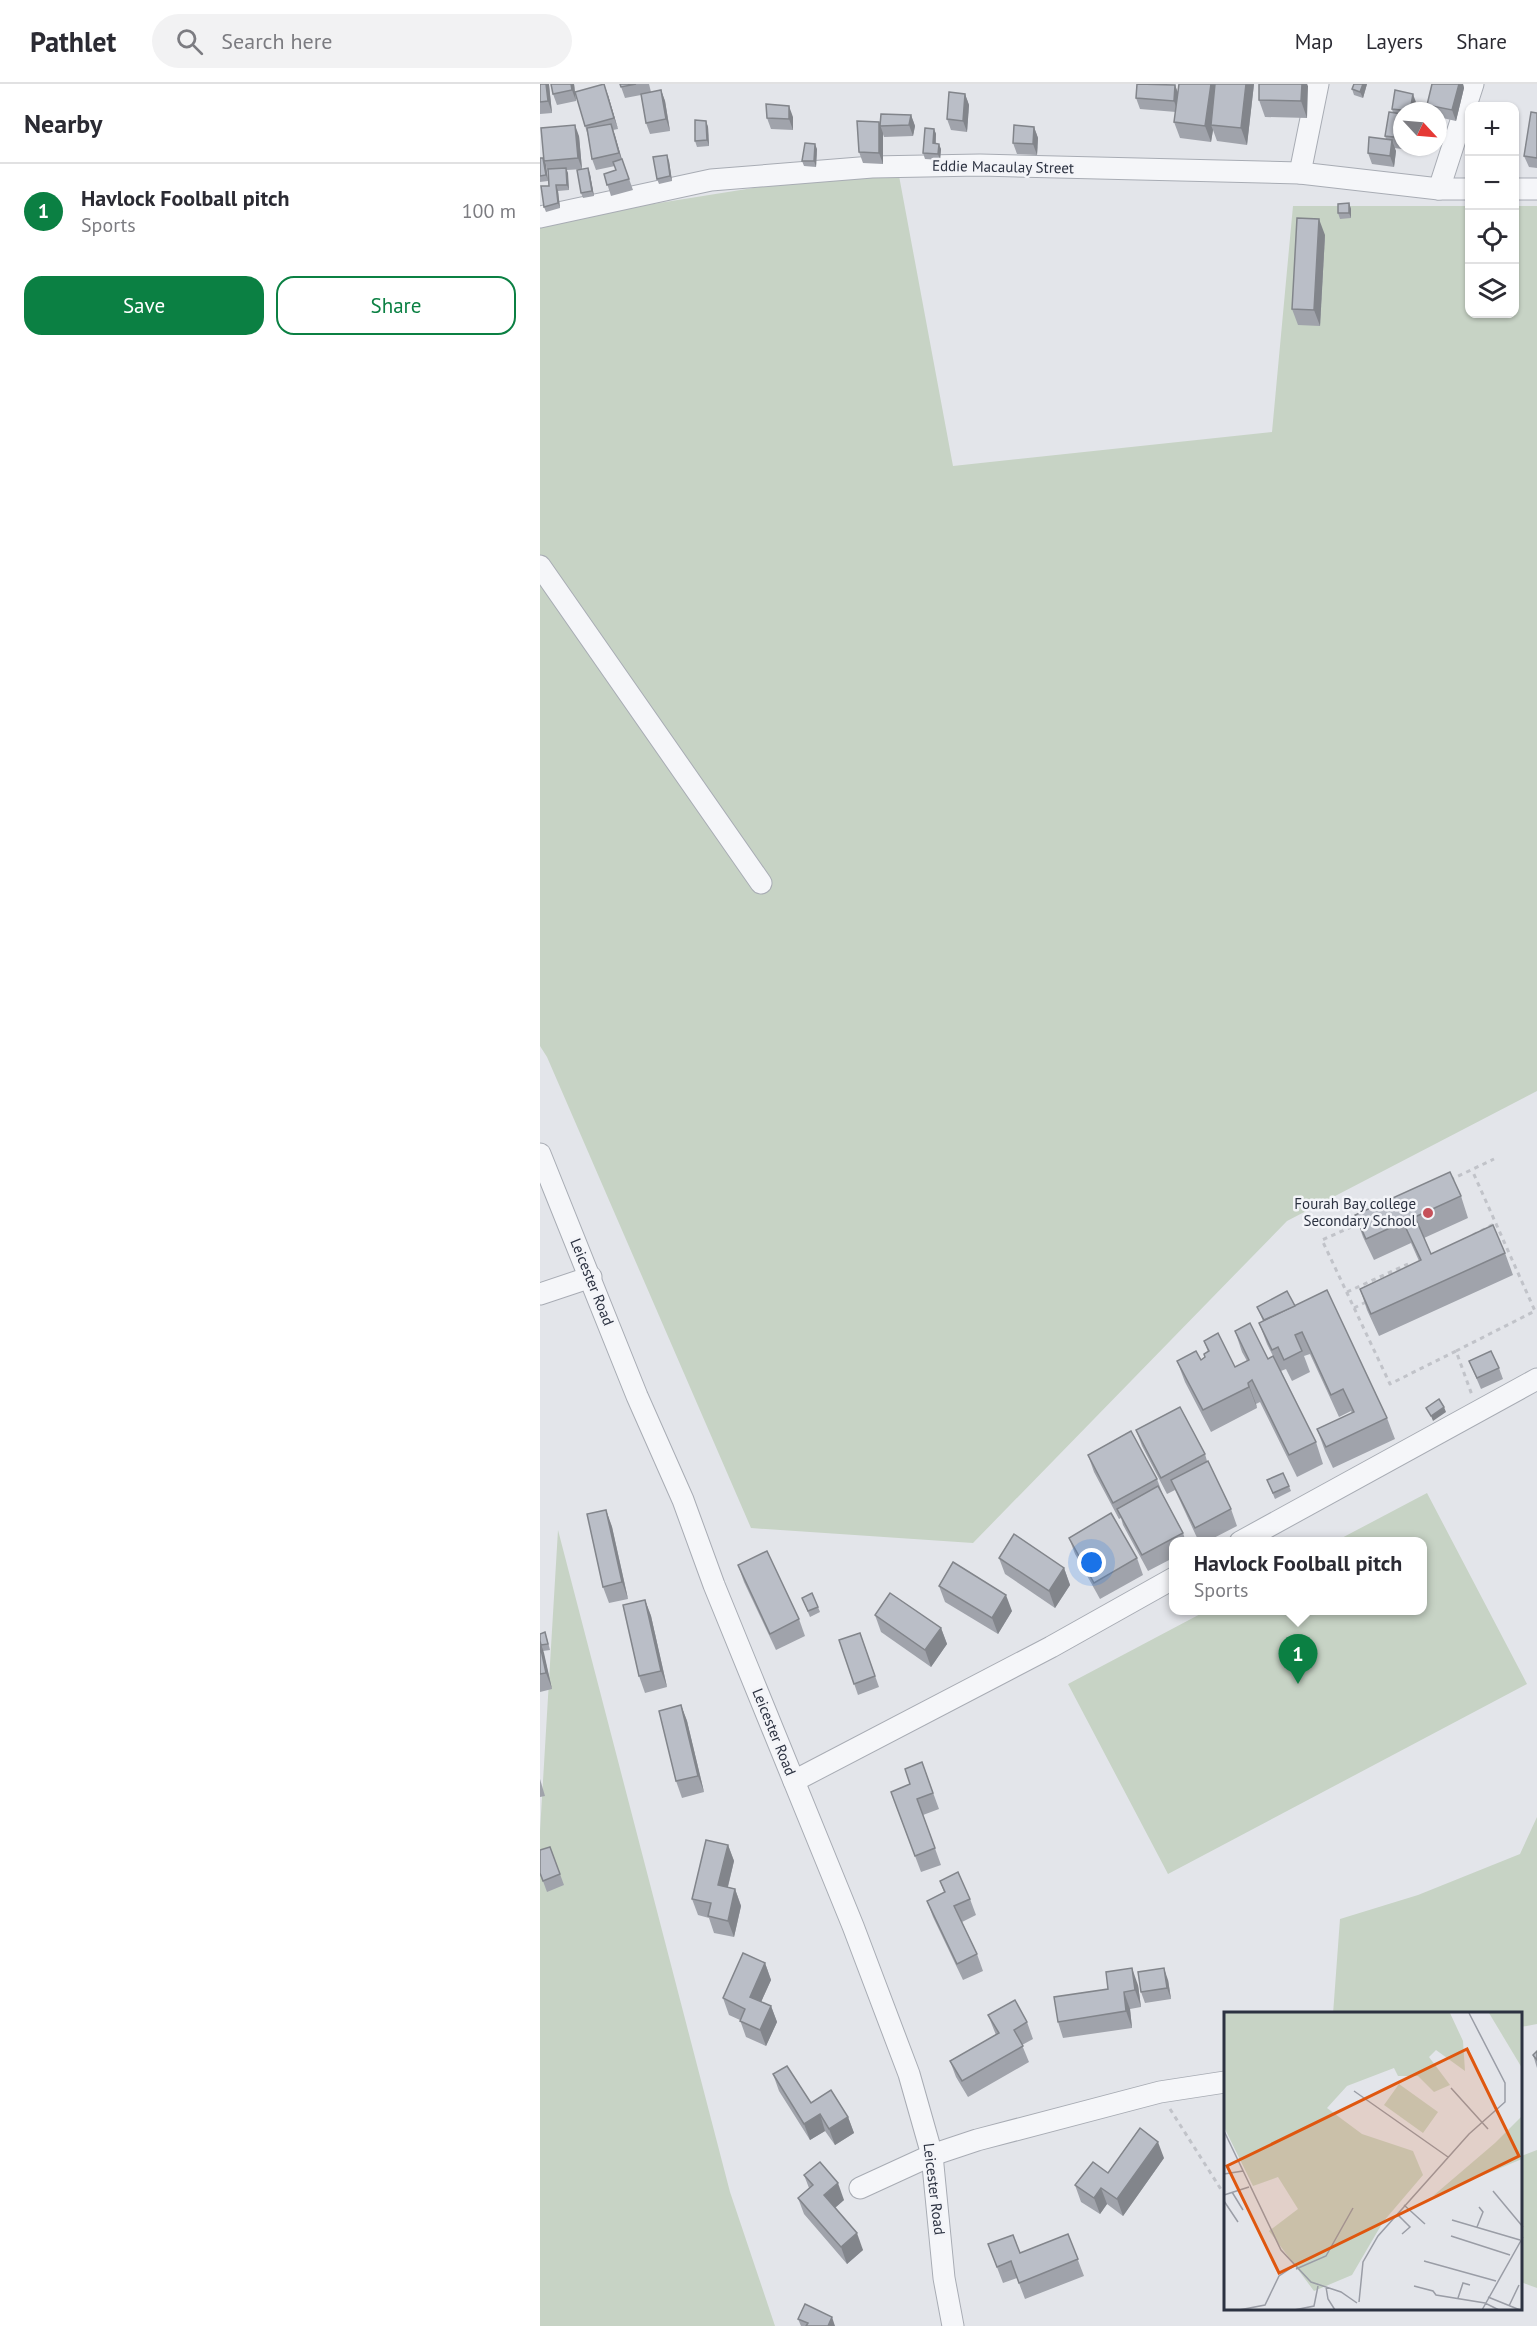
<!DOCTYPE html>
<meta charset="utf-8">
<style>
body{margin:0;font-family:"PT Sans",sans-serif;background:#f2f2f3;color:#2b2b33}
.controls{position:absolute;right:18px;top:18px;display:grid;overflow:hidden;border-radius:12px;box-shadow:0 2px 4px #0004}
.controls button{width:54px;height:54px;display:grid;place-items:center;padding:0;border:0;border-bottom:2px solid #e1e1e2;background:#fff;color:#2b2b33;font:30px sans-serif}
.compass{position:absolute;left:853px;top:18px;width:54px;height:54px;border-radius:50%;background:#fff;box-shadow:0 2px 4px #0004;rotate:116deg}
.you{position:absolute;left:552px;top:1479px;width:21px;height:21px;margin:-15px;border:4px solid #fff;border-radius:50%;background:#1a73e8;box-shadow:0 0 0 9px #1a73e833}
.badge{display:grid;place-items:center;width:39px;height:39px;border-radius:50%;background:#0b8043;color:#fff;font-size:20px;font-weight:700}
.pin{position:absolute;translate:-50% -50px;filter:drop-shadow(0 2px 3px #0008)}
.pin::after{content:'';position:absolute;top:32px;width:21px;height:18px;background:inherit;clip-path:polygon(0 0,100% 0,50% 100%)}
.popup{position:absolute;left:629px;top:1453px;width:258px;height:78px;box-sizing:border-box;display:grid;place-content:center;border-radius:12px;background:#fff;filter:drop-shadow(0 2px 4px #0005);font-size:20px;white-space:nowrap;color:#7c7c81}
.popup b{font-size:22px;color:#2b2b33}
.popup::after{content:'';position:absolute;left:50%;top:100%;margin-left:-12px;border:12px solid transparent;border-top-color:#fff}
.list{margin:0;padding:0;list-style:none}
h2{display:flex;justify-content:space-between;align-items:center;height:78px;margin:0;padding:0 24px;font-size:26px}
h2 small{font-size:20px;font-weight:400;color:#7c7c81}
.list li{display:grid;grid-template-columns:39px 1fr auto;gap:18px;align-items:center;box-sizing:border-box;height:96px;padding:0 24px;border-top:2px solid #e1e1e2}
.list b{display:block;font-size:22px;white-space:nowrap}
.list p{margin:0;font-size:20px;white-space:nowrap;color:#7c7c81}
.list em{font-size:20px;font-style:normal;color:#7c7c81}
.actions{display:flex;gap:12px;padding:18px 24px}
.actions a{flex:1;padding:14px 0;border:2px solid #0b8043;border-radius:18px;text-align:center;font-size:21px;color:#0b8043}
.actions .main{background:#0b8043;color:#fff}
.icon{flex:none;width:33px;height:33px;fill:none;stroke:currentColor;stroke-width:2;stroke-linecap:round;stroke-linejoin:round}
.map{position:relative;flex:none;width:997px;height:2242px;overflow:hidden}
header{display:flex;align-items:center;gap:36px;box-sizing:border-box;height:84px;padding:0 30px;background:#fff;border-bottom:2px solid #e1e1e2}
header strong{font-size:28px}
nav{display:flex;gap:33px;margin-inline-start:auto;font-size:21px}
.search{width:420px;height:54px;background:#f2f2f3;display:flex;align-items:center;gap:15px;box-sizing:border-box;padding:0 21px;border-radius:33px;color:#7c7c81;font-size:22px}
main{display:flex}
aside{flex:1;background:#fff}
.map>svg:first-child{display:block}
</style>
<header>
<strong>Pathlet</strong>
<div class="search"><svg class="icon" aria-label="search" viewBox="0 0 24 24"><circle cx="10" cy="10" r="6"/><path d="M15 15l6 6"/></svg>Search here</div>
<nav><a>Map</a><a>Layers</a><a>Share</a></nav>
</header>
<main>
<aside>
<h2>Nearby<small></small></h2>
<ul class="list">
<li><span class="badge">1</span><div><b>Havlock Foolball pitch</b><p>Sports</p></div><em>100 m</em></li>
</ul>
<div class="actions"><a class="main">Save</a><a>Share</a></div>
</aside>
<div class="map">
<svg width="997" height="2242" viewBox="0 0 997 2242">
<rect width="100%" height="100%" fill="#e3e5ea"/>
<g fill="#c7d3c5">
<polygon points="357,81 413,382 732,348 753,122 929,122 930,230 975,230 975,122 997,122 997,1007 747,1137 433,1459 211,1444 7,973 0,962 0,141 50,130"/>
<polygon points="887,1409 987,1600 628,1790 528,1600 666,1527 882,1526 882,1458 796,1457"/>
<polygon points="18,1446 190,2108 235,2242 0,2242 0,1747"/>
<polygon points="997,1733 997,1940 981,1943 981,1930 793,1930 800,1835 878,1811 980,1770"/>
<polygon points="997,2066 997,2204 981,2198 981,2072"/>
</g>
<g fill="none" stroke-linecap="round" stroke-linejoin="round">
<g stroke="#a8acb4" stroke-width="23">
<g id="minor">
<polyline points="760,89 778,0"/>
<polyline points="899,105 933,0"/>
<polyline points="975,105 997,105"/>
<polyline points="0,133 171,96 332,83 440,81 760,89 899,105 930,105"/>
<polyline points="0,482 221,799"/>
<polyline points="0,1070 97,1312 143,1416 174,1501 313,1842 369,1990 392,2071 404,2194 413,2242"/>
<polyline points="0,1210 51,1193"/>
<polyline points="700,1458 997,1295"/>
<polyline points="254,1697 511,1563 634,1494"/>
<polyline points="320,2104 392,2071 437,2056 620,2008 685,1998"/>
</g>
</g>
<g stroke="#c1c3c9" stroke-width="3" stroke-dasharray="4.5 4.5" stroke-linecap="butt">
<polyline points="910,1096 954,1075"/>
<polyline points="820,1139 782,1156 850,1300 916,1267 932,1311"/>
<polyline points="933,1151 956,1139"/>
<polyline points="807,1208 868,1180"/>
<polyline points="814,1224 826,1218"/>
<polyline points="916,1267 995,1227 932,1086"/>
<polyline points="630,2025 682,2107"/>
</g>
<use href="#minor" stroke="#f5f6f9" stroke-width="21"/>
</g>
<g fill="#a0a3ab">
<polygon points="0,0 9,1 12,29 0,30"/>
<polygon points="34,0 36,17 17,21 13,10"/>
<polygon points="80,0 109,0 111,8 121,6 125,17 130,47 110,50 106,39 101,11 85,14"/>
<polygon points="714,0 707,61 677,57 673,46 671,58 640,54 634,38 636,28 600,25 596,14 635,1 638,9"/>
<polygon points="719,0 767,0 767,34 725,33 719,16"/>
<polygon points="814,0 827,0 823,14 814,11 812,5"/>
<polygon points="892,0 923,0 924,4 916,37 898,33 898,27 890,27 887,21"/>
<polygon points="425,10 429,21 427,48 411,46 407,35"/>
<polygon points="68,11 78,45 73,46 82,75 93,106 71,112 64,90 76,86 75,82 56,86 52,75 48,52 45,42"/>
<polygon points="877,21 876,27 862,27 862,63 870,63 870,66 854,64 856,67 854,83 832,80 828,69 846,55 845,52 853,29 852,25"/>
<polygon points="997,29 997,84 989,83 984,72"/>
<polygon points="371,31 375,42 373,52 344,53 340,42"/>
<polygon points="253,33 253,46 231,45 227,34"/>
<polygon points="166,37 168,43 169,62 157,63 155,57"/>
<polygon points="339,38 343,49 343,80 323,79 319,68"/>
<polygon points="494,43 498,54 497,71 477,70 473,59"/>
<polygon points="394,45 396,50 396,60 401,65 400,76 385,75 383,69"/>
<polygon points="39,52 42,85 27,86 29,106 18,107 20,124 6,128 4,123 9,102 8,88 6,81 8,97 0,98 0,74 4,76"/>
<polygon points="277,65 276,83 264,82 262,77"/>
<polygon points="129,77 132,97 119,100 117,95"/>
<polygon points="50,90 54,112 43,114 41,109"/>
<polygon points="809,119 811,125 811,134 800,135 798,129"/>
<polygon points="785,151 780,242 758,241 752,225"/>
<polygon points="921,1112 928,1134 884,1154 891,1170 965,1169 973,1191 839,1252 827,1226 820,1205 879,1177 871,1159 834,1176 823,1153 815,1131"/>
<polygon points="755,1222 847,1334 855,1355 793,1384 785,1367 777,1345 812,1329 811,1327 799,1333 770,1270 764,1272 770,1288 752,1297 746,1285 741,1287 776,1358 783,1380 757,1393 720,1318 716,1320 717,1324 671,1348 645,1298 637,1277 661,1276 665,1273 664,1270 668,1268 664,1257 695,1283 707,1277 702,1268 695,1247 728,1275 733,1272 727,1260 719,1239 723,1237 717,1223"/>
<polygon points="929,1277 959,1284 963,1295 941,1305"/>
<polygon points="596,1346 665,1370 667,1377 691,1425 697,1442 666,1458 659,1458 635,1406 627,1410 602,1362"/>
<polygon points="548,1371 617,1395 623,1411 643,1449 646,1458 633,1458 633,1474 608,1487 583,1441 581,1434 579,1435 554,1388"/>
<polygon points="727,1396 749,1402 751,1407 735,1415"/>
<polygon points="66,1426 72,1443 88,1515 69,1519 63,1503"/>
<polygon points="529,1454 597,1474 603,1491 560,1515 535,1470"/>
<polygon points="459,1474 524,1484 530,1501 515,1524 465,1490"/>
<polygon points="198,1481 259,1535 265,1552 236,1566 204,1498"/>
<polygon points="399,1502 472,1527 458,1550 405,1518"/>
<polygon points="262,1514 278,1523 280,1528 270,1533"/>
<polygon points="105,1516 111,1532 127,1603 105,1609 99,1592"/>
<polygon points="335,1531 401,1544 407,1560 391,1583 341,1548"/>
<polygon points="320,1549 339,1603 318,1611 299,1556"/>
<polygon points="0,1550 7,1554 10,1566 3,1567 12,1605 0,1608"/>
<polygon points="141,1621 147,1637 164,1708 142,1714 136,1697"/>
<polygon points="382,1678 399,1725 383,1731 401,1781 381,1788 351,1708 370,1700"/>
<polygon points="0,1695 5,1712 0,1713"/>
<polygon points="188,1761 194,1777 188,1803 195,1805 201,1822 194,1853 174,1849 169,1834 158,1831 152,1815"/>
<polygon points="10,1763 24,1801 7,1808 0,1789"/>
<polygon points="400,1797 430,1815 436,1831 422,1838 437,1870 443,1887 423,1896 393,1833 387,1817 404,1808"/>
<polygon points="225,1879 231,1896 221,1918 231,1922 237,1938 226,1962 206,1953 200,1936 189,1931 183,1914"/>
<polygon points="628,1896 631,1915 605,1919 601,1908"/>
<polygon points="598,1901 601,1923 590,1925 592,1944 523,1954 518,1938"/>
<polygon points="448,1931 487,1938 493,1955 482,1961 489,1978 428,2013 416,1993 410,1977 456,1951"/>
<polygon points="997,1967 997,1984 993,1971"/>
<polygon points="233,1990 271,2019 308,2033 314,2049 295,2061 285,2047 270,2056 239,2007"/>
<polygon points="624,2074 583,2132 567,2120 560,2130 541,2118 535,2101 568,2089"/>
<polygon points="264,2091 304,2116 295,2124 323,2166 307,2180 264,2130 258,2114 269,2104"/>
<polygon points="528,2150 544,2192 485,2215 477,2194 463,2199 448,2160 480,2169"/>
<polygon points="258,2235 295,2242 261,2242"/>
</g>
<g fill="#82858b">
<polygon points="6,0 9,0 9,1 12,29 8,17"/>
<polygon points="31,0 34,0 36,17 32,6"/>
<polygon points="64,0 68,11 78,45 74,34"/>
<polygon points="671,0 679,0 671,41 673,46 671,58 665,42"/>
<polygon points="706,0 714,0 707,61 701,44"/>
<polygon points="762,0 767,0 768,2 767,34 761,17"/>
<polygon points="823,0 827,0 823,14 820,8"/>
<polygon points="919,0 923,0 924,4 916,37 912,26"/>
<polygon points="635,1 639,12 638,28 634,17"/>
<polygon points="121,6 125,17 130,47 126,35"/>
<polygon points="425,10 429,21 427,48 423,37"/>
<polygon points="873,10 877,21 876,27 870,27"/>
<polygon points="249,22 253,33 253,46 249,35"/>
<polygon points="371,31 375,42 373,52 369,41"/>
<polygon points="166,37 168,43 169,62 167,56"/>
<polygon points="339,38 343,49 343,80 339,69"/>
<polygon points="71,40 75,51 83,80 79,69"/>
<polygon points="35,41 39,52 42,85 38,74"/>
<polygon points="494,43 498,54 497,71 493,60"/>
<polygon points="394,45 396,50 395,65 393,59"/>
<polygon points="852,56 856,67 854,83 850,72"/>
<polygon points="275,60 277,65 276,83 274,77"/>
<polygon points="399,60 401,65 400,76 398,70"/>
<polygon points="127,71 129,77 132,97 130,92"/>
<polygon points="3,74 6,81 8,97 6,91"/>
<polygon points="26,84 28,89 29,106 27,101"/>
<polygon points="48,84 50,90 54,112 52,107"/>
<polygon points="16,101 18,107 20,124 18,119"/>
<polygon points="809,119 811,125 811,134 809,129"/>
<polygon points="779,135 785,151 780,242 774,226"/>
<polygon points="708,1299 716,1320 717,1324 709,1303"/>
<polygon points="904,1323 906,1328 893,1337 891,1332"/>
<polygon points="66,1426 72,1443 88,1515 82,1498"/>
<polygon points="524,1484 530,1501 515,1524 509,1507"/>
<polygon points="466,1511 472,1527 458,1550 452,1534"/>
<polygon points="105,1516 111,1532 127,1603 121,1587"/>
<polygon points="401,1544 407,1560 391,1583 385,1566"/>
<polygon points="0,1557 4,1569 12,1605 6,1589"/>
<polygon points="141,1621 147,1637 164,1708 158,1692"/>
<polygon points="188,1761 194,1777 184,1818 178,1801"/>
<polygon points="195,1805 201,1822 194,1853 188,1837"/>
<polygon points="225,1879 231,1896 216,1929 210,1913"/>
<polygon points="592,1884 598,1901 601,1923 595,1906"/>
<polygon points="624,1884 628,1896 631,1915 627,1904"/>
<polygon points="584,1908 590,1925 592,1944 586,1927"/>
<polygon points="231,1922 237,1938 226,1962 220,1946"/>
<polygon points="280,2030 285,2047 270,2056 264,2040"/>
<polygon points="308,2033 314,2049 295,2061 289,2045"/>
<polygon points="618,2058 624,2074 583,2132 577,2115"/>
<polygon points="298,2099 304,2116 290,2128 284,2111"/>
<polygon points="561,2104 567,2120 560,2130 554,2114"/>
<polygon points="317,2149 323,2166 307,2180 301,2163"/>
<polygon points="292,2233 295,2242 288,2242"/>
</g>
<g fill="#babec7" stroke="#82858b" stroke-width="1.5">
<polygon points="0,0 6,0 8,17 0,18"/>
<polygon points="11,0 31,0 32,6 13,10"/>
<polygon points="64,0 74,34 45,42 35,8"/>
<polygon points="80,0 96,0 81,3"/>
<polygon points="597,0 635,1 634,17 596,14"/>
<polygon points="639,0 671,0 665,42 634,38"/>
<polygon points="675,0 706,0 701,44 671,41"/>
<polygon points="719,0 762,0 761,17 719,16"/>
<polygon points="814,0 823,0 820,8 812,5"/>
<polygon points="892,0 919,0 912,26 887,21"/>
<polygon points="121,6 126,35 106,39 101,10"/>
<polygon points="855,6 873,10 870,27 852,25"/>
<polygon points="409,8 425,10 423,37 407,35"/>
<polygon points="226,20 249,22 249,35 227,34"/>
<polygon points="849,28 862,30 862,54 845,52"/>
<polygon points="991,28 997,29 997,74 984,72"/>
<polygon points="341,30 371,31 369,41 340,42"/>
<polygon points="155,36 166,37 167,56 155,57"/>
<polygon points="317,37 339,38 339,69 319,68"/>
<polygon points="71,40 79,69 52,75 47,44"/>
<polygon points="35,41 38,74 4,77 1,44"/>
<polygon points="474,41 494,43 493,60 473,59"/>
<polygon points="385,44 394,45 393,59 399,60 398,70 383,69"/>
<polygon points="829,53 852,56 850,72 828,69"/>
<polygon points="265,59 275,60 274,77 262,77"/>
<polygon points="127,71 130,92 117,95 113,73"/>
<polygon points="0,74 3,74 6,91 0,92"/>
<polygon points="82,75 89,95 67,101 64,90 76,86 73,78"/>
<polygon points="26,84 27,101 16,101 18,119 4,123 1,102 9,102 8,85"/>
<polygon points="48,84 52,107 41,109 37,86"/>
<polygon points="809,119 809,129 798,129 798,120"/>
<polygon points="757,134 779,135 774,226 752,225"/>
<polygon points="910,1088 921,1112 875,1133 891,1170 953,1141 965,1169 831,1230 820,1205 881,1176 863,1138 826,1155 815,1131"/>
<polygon points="787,1206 847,1334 786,1363 777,1345 814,1328 803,1305 791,1311 762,1248 755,1251 762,1267 744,1276 738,1263 732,1266 719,1239"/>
<polygon points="747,1207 755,1222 724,1236 717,1223"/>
<polygon points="710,1239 728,1275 733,1272 776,1358 749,1371 712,1296 708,1299 709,1303 663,1326 637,1277 656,1267 661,1276 665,1273 664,1270 669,1267 664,1257 678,1249 695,1283 709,1276 695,1247"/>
<polygon points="951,1267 959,1284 937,1294 929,1277"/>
<polygon points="899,1315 904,1323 891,1332 886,1324"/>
<polygon points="640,1323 665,1370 621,1394 596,1346"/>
<polygon points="591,1347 617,1395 573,1419 548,1371"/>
<polygon points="668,1377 691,1425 655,1444 631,1396"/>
<polygon points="743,1389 749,1402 733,1409 727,1396"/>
<polygon points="618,1402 643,1449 602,1471 577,1425"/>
<polygon points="66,1426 82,1498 63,1503 47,1430"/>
<polygon points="571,1429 597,1474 554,1499 529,1454"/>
<polygon points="474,1450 524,1484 509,1507 459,1474"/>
<polygon points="227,1467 259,1535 230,1550 198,1481"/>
<polygon points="413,1478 466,1511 452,1534 399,1502"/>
<polygon points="272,1509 278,1523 268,1527 262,1514"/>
<polygon points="350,1509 401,1544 385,1566 335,1531"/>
<polygon points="105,1516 121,1587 99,1592 83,1521"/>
<polygon points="5,1548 8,1560 1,1561 0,1557 0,1550"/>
<polygon points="320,1549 335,1592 314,1600 299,1556"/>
<polygon points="0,1561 6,1589 0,1590"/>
<polygon points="141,1621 158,1692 136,1697 119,1627"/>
<polygon points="382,1678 393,1709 377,1715 395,1764 375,1772 351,1708 370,1700 365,1685"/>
<polygon points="166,1756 188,1761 178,1801 195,1805 188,1837 168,1832 171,1819 152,1815"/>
<polygon points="10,1763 20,1790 3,1797 0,1789 0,1766"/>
<polygon points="418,1788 430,1815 414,1822 437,1870 417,1880 387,1817 405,1808 400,1797"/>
<polygon points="203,1869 225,1879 210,1913 231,1922 220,1946 200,1937 205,1925 183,1914"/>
<polygon points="592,1884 595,1906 584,1908 586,1927 518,1938 514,1913 568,1905 566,1888"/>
<polygon points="624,1884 627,1904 601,1908 598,1888"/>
<polygon points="475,1916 487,1938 474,1946 483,1962 422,1997 410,1977 459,1949 448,1931"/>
<polygon points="997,1967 997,1976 993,1971"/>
<polygon points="247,1982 271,2019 291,2006 308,2033 289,2045 280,2030 264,2040 233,1990"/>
<polygon points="600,2044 618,2058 577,2115 561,2104 554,2114 535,2101 553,2078 568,2089"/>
<polygon points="280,2078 298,2099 284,2111 317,2149 301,2163 258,2114 273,2101 264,2091"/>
<polygon points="528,2150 538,2175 479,2199 471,2177 457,2183 448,2160 473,2151 480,2169"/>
<polygon points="265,2220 292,2233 288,2242 266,2242 268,2239 258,2235"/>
</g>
<circle fill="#c6515a" stroke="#f3f4f8" stroke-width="2" cx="888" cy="1129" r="6"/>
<g text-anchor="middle" stroke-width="5" stroke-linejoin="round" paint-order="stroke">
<g font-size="15" fill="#2c3241" stroke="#f3f4f8">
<text transform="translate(463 83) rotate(1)" y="5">Eddie Macaulay Street</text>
<text transform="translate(52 1198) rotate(68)" y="5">Leicester Road</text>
<text transform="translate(234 1648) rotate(68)" y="5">Leicester Road</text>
<text transform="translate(394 2105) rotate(83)" y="5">Leicester Road</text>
</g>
<g font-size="15" fill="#2c3241" stroke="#f3f4f8" text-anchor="end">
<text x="876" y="1125">Fourah Bay college<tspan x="876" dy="17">Secondary School</tspan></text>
</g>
</g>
<g transform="translate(684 1928)">
<rect width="298" height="298" fill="#e3e5ea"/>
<path d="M0 1H226L239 29 241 59 212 38 205 45 226 73 210 80 194 64H174L170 56 123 74 103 96 138 122 189 139 199 163 159 210 128 263 90 279 45 219 74 197 54 165 29 174 0 115ZM265 1H298V56ZM175 72 214 100 199 121 160 93ZM298 104V147L209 184 271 131Z" fill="#c7d3c5"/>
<path fill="none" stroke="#9a9da6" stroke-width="1.5" d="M227 76 264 117M130 79 224 145M0 119 57 238 87 270 117 280 133 291M0 162 19 159M269 179 299 215M8 180 19 198M0 183 25 175M0 189 14 210M180 193 201 212M173 202 186 215 178 222M228 208 296 228M253 215 259 200 255 195M227 224 286 243M200 249 272 269M72 257 102 244 129 196M190 274 209 279 212 283 261 291 275 298M102 275 104 287 111 298M264 285 296 298M234 286 239 271 246 273M135 290 139 250 154 224 245 122 281 90V71L245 1M285 294 295 273M15 298 41 293 55 264 70 254M70 298 90 294 94 274M258 298 299 225"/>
<path fill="#df570f" fill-opacity="0.15" stroke="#df570f" stroke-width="3" d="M243 37 295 144 55 261 3 154Z"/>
<rect width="298" height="298" fill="none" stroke="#2c3241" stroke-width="3"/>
</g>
</svg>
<div class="controls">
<button>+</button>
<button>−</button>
<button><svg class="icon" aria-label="locate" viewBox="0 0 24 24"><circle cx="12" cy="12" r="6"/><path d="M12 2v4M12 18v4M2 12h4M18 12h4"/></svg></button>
<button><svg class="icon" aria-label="layers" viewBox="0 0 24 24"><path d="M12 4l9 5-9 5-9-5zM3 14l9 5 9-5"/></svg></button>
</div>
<svg class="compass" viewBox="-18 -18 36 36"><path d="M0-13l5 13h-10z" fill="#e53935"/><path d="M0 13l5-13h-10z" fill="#7c7c81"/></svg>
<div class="you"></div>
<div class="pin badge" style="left:758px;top:1600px">1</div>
<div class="popup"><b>Havlock Foolball pitch</b>Sports</div>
</div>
</main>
